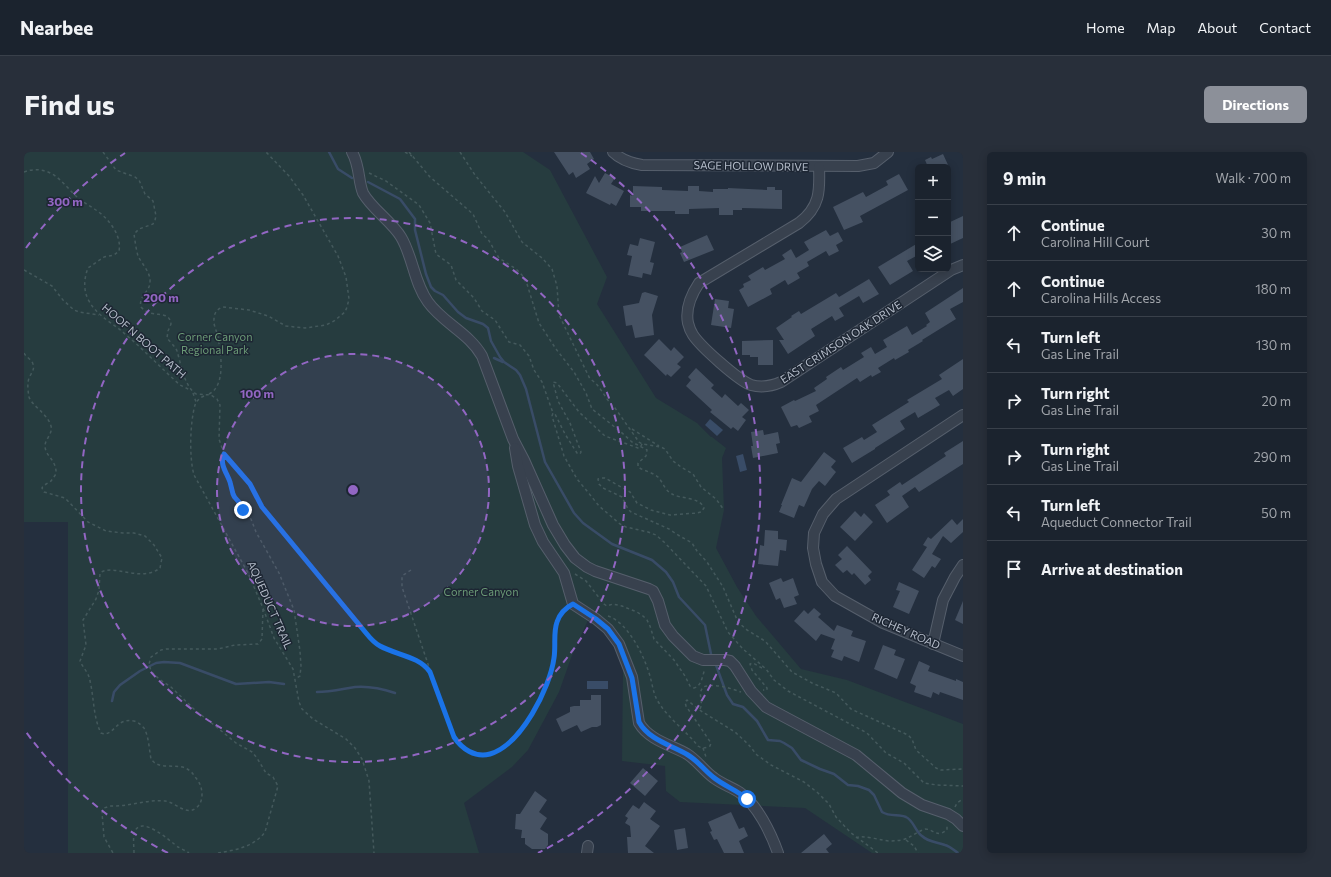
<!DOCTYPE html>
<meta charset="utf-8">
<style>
body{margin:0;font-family:Commissioner,sans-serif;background:#282f3a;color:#f1f3f6}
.controls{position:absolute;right:12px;top:12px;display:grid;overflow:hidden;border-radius:6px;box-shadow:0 2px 10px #0003}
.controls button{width:36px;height:36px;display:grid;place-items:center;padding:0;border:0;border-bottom:1px solid #39404a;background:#1b232e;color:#f1f3f6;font:20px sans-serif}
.stop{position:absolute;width:12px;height:12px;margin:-9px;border:3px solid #1a73e8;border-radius:50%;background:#fff}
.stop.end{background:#1a73e8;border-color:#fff;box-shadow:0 1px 4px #0008}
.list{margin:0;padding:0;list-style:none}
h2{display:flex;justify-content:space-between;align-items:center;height:52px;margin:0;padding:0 16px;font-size:17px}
h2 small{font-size:13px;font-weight:400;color:#a0a4aa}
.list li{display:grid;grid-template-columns:26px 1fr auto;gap:12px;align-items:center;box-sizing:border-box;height:56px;padding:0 16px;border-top:1px solid #39404a}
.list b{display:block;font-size:15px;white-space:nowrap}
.list p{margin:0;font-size:13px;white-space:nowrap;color:#a0a4aa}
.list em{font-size:13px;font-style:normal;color:#a0a4aa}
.icon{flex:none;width:22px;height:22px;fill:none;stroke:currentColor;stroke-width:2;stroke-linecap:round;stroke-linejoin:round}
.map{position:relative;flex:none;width:939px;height:701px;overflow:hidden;border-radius:6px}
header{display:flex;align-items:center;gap:24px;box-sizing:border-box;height:56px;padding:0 20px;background:#1b232e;border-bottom:1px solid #39404a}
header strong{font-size:19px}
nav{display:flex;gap:22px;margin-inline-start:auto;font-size:14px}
.intro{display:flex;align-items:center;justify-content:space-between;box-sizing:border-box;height:96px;padding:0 24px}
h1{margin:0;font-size:28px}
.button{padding:10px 18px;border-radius:6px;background:#8c9099;color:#fff;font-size:14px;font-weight:700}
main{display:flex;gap:24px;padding:0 24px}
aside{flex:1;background:#1b232e;border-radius:6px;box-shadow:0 2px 10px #0003}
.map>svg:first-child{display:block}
</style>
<header>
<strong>Nearbee</strong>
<nav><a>Home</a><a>Map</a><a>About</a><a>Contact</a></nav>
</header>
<div class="intro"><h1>Find us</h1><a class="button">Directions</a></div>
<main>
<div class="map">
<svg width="939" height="701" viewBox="0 0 939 701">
<rect width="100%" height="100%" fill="#242f3e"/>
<polygon fill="#263c3f" points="0,0 499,0 526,18 583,125 573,152 632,246 673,271 687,285 688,285 702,296 698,306 700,358 692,396 713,435 732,464 777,517 823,528 939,572 939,701 848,701 781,656 656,650 642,639 641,614 598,609 599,516 586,486 564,468 547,506 535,540 504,598 488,615 440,651 455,701 44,701 44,370 0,370"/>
<g fill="#394c67">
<polygon points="686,267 699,278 693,284 681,273"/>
<polygon points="719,302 723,318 716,320 712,304"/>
<rect x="563" y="529" width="21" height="8"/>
</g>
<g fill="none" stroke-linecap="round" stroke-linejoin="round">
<g stroke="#394c67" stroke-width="2.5">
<polyline points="305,0 314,17 328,26"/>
<polyline points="344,30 376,47 391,67 391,78 402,122 407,135 411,139 419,143 434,160 442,166 459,172 464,176 467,189 476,205 480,210 492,218 496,223 502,237 521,310 550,361 559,371 588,392 628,408 642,420 649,430 655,445 681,473 687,502"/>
<polyline points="470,206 479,210"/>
<path d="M692 513 703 543 709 552 719 555 733 569 744 588 756 589 760 591 768 596 777 608 796 617 810 622 824 633 834 634 845 638 850 643 858 660C866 665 875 662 882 665 890 669 891 679 898 684 904 690 913 690 921 693 925 694 930 698 934 701"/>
<path d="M293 540C306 540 318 537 331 535 343 534 359 537 371 541"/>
<polyline points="88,549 90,540 96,533 116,519 132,511 140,510 156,511 212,532 245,530 260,532"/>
</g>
</g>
<g fill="#455162">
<polygon points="530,0 566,0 570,7 563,12 566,17 552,26 549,20 545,23"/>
<polygon points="919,2 925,15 904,15 901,8 907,5 908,7"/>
<polygon points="581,21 591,26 587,32 600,39 592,54 587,51 586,53 562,41 571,24 575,31"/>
<polygon points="875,22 884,38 836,64 839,70 820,78 809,55 839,40 842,45 864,33 862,29"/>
<polygon points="609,34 638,35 638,38 664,39 664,34 675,34 675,39 689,40 689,37 704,37 704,36 743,38 743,35 751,35 751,38 758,38 758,57 718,56 718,58 709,58 709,63 695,63 695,56 665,57 665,62 651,62 651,59 617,59 617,55 606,55 606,43 609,44"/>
<polygon points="939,64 939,86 924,93 924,71"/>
<polygon points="802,78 806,84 814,80 819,89 812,93 815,99 805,104 802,99 783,110 785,114 773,121 776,126 764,133 761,128 746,137 748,142 724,155 715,138 720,135 719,132 727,128 724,124 739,115 741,118 761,107 758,103 767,97 772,106 785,98 780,90"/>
<polygon points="683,83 690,98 660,110 656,101 658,100 656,95"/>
<polygon points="616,86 631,90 626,110 630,111 627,123 619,121 618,126 604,123 608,104 603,103 606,92 614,94"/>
<polygon points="894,91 894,103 883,109 889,119 866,133 854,115"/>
<polygon points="845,127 855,142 839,151 835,144 815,156 820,164 811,169 808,164 787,177 791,184 764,202 755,188 760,188 752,176 768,165 767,164 775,159 777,162 812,141 815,145"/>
<polygon points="939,136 939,150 926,157 932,167 898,188 899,189 884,198 885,200 871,208 870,206 854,216 857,220 848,225 847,223 836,230 833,226 792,253 795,259 785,264 788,270 775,276 773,273 767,275 757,255 770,248 771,249 792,239 790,236 803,227 802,225 817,215 819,218 840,205 837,201 847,195 851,202 863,195 859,188 883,174 888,183 903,174 902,173 906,170 901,161"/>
<polygon points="621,140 634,144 628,163 630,183 611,186 608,173 602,174 599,154 615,151 618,141"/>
<polygon points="691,147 705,149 704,156 710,157 707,176 687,173"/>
<polygon points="635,187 647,199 650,195 660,205 653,212 657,215 647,225 643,222 642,224 620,203"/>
<polygon points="749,188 749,213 734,213 734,205 726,205 726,203 718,203 718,189"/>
<polygon points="939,207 939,237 929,244 925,238 911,246 916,253 894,266 891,260 876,269 881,277 851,296 851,297 828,311 819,296 838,285 840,288 853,280 848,273 885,250 883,248 918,227 915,223"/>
<polygon points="672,216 690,233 687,236 698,246 701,242 714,254 717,251 725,258 718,265 722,268 714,279 709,275 707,277 686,260 688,258 662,234 667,228 664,225"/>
<polygon points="739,278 740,283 754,280 756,291 752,292 754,301 729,306 727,294 729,294 727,280"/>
<polygon points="939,289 939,312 895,340 891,335 878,344 885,355 863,371 851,353 866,343 863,339 876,330 878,333 922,304 920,301"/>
<polygon points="800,300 812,309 807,315 812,320 801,334 795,329 788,337 780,355 775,353 770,366 755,360 758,353 757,353 768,326 777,330"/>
<polygon points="831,359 837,365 840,361 849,370 831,389 816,375"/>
<polygon points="928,367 933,373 939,367 939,380 927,391 919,384 908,402 917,407 911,416 908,414 900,426 888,418 903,395 899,393 904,385 907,387"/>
<polygon points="741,378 754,379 754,387 763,388 762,399 756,398 754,414 734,412 736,393 740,394"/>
<polygon points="823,394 848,420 844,424 847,428 841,433 830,421 828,423 823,418 819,421 811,413 818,407 814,403"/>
<polygon points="757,426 759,430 769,426 775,443 770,445 773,452 760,456 756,446 752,448 745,431"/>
<polygon points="875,430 895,439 885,462 869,455 876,439 872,438"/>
<polygon points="939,449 939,472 931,468"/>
<polygon points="790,456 797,462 794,465 810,479 813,473 829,479 827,484 842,489 835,510 820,504 818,509 807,505 810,498 807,497 811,487 797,482 792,489 770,469 780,458 784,462"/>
<polygon points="859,493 872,498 870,503 881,507 873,527 850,517"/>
<polygon points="895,509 906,514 904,519 932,529 932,527 939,530 939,548 916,540 915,543 909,540 907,546 890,540 892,534 886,531"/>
<polygon points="567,543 577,543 577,573 573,575 568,575 557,580 553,573 538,580 532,567 546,560 546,555 550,554 556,554 556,548 567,548"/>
<polygon points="619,616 634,629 621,644 606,631"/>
<polygon points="511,639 523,648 515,660 523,666 516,677 524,682 524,693 521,697 508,697 501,692 501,686 497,686 498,678 491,677 492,662 496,662"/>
<polygon points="620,650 632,659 626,667 636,674 621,694 630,701 604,701 603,685 607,685 606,674 601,671 604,666 601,664 609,653 615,657"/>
<polygon points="707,660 715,677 720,675 724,684 715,689 720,701 700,701 693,687 690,688 686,680 688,679 684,670"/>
<polygon points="661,676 664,696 653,698 650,678"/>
<polygon points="800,682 808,692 802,697 805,701 777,701"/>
</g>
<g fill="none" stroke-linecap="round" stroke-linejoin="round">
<g stroke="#565f6c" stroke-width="12">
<g id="minor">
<path d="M328 0C336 14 334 29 339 41 347 56 368 70 377 85 389 105 390 131 404 150 419 171 445 181 458 204L489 287 500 308 529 373 541 393 551 406 563 415 571 419 625 437 629 439 634 449 641 473 649 484 669 504 679 508H701L706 509 711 514 727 539 742 555 832 603 878 641 898 653 924 662 932 667 939 674"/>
<path d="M589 0C597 8 606 11 618 13L834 14 850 11 864 0"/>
<path d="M795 15C796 39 796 55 775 71L675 131C667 143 661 156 664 171 665 175 667 180 669 183 677 195 714 228 727 233 738 236 748 234 757 230L927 118 939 113"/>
<polyline points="939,263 812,347 799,362 790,381 789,396 792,412 798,430 811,444 859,471 939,504"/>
<path d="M491 296 494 314 511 373 519 390 540 421 549 452 572 467 584 477 595 492 608 525 615 571C625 588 647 593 663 602 674 609 680 619 690 626 698 632 707 635 715 640 733 652 747 681 754 701"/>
<polyline points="909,492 919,448 931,425 939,413"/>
<polyline points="563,701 564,694"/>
</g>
</g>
<g stroke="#44595c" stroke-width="1.5" stroke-dasharray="3 3" stroke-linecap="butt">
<path d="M79 0 92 18 111 25 115 28 121 42 129 49 132 64 131 68 129 72 115 77 110 82C111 89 112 97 114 104 118 112 127 121 126 130 126 140 114 144 117 155 128 168 145 156 147 172L144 179 143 186C146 190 151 194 153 199 157 212 160 234 172 242L187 243 193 247 196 253 195 287 200 302 226 332 238 355 257 379 342 481C346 486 350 491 356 494 372 503 395 504 406 520L430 585C437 596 447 603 460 603 494 602 526 535 530 507 533 490 527 470 541 457"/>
<polyline points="381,0 388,4"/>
<path d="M385 0 406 25 449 62 458 82 464 87 475 106 492 117 498 123 503 132 515 171 532 197 550 220 562 241 568 257 597 280 608 290 623 298 622 304 614 311V315C620 319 628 320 634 325 639 330 641 339 648 342 657 347 676 345 680 356L677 360 673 361 646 363 627 358 613 351 606 340 581 326H578L574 327 575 332 579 336 598 345 604 357 607 360 645 377 654 383 668 391 673 399 683 410 699 435 714 470 723 478 741 489 768 520 788 531 812 541 827 557 884 583 888 587 892 598 912 616 917 618 939 617"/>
<path d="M436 0 451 23 481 60 498 90 518 106 528 117 533 134 535 163 566 227C577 233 581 248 591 256L615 290 618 292 637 295 641 297 649 309 657 315 669 322 677 335 692 347 700 358"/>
<path d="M0 20C8 17 16 17 24 20 35 24 43 36 52 44 58 50 65 53 72 58 84 66 98 83 95 99L90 103 80 105 64 116C60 126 59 139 65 149 73 164 89 171 101 182 120 198 137 216 156 233L166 238"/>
<polyline points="345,21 362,29 395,53 406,71 412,102 427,113 432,128 450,146 458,159 471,168 485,190 496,193 505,204 510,218 518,230 529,261"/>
<polyline points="0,118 28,134 39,148 50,158 55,160 75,163"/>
<path d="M0 201C2 205 8 208 9 212 11 218 7 221 5 226 3 232 4 239 5 245 8 254 23 261 27 274 29 282 21 287 21 294 21 304 33 308 32 322L27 329 19 334 18 336 20 340 41 346 64 370 82 379 99 381H110L121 384 130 393 138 406 136 416C117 431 89 411 76 421L75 438 72 447 59 468 62 493 56 509C59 516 65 521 66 529 70 545 69 565 77 581 90 586 91 565 110 569 114 570 117 573 120 576 125 585 125 597 127 607 136 620 155 609 166 619 169 621 170 624 172 626 176 631 178 636 178 643 178 648 176 653 172 656 162 664 151 650 141 649 123 647 105 655 86 654L80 656 78 661 80 685 89 701"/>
<polyline points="169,241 172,250"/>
<path d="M185 242C202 234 197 201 194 186 193 179 189 173 190 167 190 161 193 157 199 155L225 158 244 164 262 174 281 176 302 173 310 169 321 160 323 155 325 147 322 125 314 104 279 43 265 24 242 0"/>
<path d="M180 244C176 246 173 248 171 253 166 271 165 305 170 323L224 421 239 456 250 486 269 517 275 550 278 557 289 567 322 587 331 596 338 607 345 629 350 701"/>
<polyline points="608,277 635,294"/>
<polyline points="618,292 616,296 614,296 581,284 555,260 533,231 529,230 534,249 546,271 557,300 556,302 553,301 541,282 531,262 529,261 528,264 540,304 553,327 563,339 575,354 596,372 602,375 624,380 632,383 640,390 682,434 704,480 719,497 742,517 750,528 764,539 843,581 862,601 880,611 900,631 913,633 939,634"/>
<polyline points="199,303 198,311 206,328 210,344 217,351 220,361 227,367 232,380 255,421 270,458 276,499 277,514 276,524 271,527"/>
<polyline points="387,418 378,424 378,435 406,518"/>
<path d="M551 422 562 429 580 452 583 454 589 452 598 454 613 460 619 464 623 468 626 474 630 487 650 508 661 524 666 534 670 536C678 534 678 524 681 517"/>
<path d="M584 464C605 471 622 507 627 528 629 536 630 544 635 551 645 567 662 579 674 594 678 597 682 596 686 594L687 591 662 554 661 550 663 548 677 559 711 580 724 592 733 603 747 613 780 630 794 641 805 652 812 665 827 681 854 701"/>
<polyline points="738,516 729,511 726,512 728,518 743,536 743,538 739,538"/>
<path d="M676 557C680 550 673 543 679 535 690 531 706 536 717 540"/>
<polyline points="679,596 682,605"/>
<polyline points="931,655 933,651 939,647"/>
<path d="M832 686C838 682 858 689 866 689 885 689 886 683 901 677 908 677 911 683 918 681L923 678V672"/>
<polyline points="882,688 890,694 894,701"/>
<path d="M110 701C110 695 109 688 110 682 115 660 147 690 154 695 158 697 162 699 165 701"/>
<path d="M194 701C211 698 230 695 241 680L254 634 249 625 242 621 233 606 228 600 212 591 184 568 173 560 147 535 135 527 127 519 125 512 127 505 137 498 142 497H194L211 493 234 492 238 487 239 457"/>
</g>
<use href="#minor" stroke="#38414e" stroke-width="10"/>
</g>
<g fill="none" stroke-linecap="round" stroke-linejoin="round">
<path stroke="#1a73e8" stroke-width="5" d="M219 358C217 348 211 349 209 342 208 338 207 334 206 330 203 321 195 312 200 302L226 332 238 355 342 481C346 486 350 491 356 494 372 503 395 504 406 520L430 585C438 597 451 606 466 602 497 593 526 536 530 506 532 494 529 481 533 470 536 461 541 456 549 452L572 467 584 477 595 492 608 526 615 570C625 588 647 593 664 603 674 609 680 618 689 625 700 634 713 638 723 647"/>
</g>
<circle cx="329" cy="338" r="136" fill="#9266c3" fill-opacity=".12"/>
<g fill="none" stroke="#9266c3" stroke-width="2" stroke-dasharray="7 5">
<circle cx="329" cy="338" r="136"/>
<circle cx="329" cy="338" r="272"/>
<path d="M144 701A407 407 0 0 1 2 580M2 96A407 407 0 0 1 101 1M557 1A407 407 0 0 1 514 701"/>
</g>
<g text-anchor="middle" stroke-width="3" stroke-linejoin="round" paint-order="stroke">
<g font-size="11" fill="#b4bcc9" stroke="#1d2633">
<text transform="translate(727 14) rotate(1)" y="4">SAGE HOLLOW DRIVE</text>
<text transform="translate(120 189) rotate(41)" y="4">HOOF N BOOT PATH</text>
<text transform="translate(817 190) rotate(-33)" y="4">EAST CRIMSON OAK DRIVE</text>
<text transform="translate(246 453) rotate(66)" y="4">AQUEDUCT TRAIL</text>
<text transform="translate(882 479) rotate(24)" y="4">RICHEY ROAD</text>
</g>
<g font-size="11" fill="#6b9a76" stroke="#1d2633">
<text x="191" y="189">Corner Canyon<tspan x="191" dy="13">Regional Park</tspan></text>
<text x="457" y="444">Corner Canyon</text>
</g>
</g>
<circle cx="329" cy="338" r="6" fill="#9266c3" stroke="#1d2633" stroke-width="2"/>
<g font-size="12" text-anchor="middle" font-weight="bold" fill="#9266c3" stroke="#1d2633" stroke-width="3" stroke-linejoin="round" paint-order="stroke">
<text x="41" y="54">300 m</text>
<text x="137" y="150">200 m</text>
<text x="233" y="246">100 m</text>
</g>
</svg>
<div class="controls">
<button>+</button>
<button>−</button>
<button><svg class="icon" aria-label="layers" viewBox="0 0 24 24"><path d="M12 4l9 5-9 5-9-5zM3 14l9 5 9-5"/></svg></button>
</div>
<div class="stop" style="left:723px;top:647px"></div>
<div class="stop end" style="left:219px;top:358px"></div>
</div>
<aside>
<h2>9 min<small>Walk · 700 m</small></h2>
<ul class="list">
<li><svg class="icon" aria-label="ahead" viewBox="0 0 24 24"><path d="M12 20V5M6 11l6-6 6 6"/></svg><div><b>Continue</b><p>Carolina Hill Court</p></div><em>30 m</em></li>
<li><svg class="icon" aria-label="ahead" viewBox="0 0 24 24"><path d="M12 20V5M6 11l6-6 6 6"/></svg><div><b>Continue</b><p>Carolina Hills Access</p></div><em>180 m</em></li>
<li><svg class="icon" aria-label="left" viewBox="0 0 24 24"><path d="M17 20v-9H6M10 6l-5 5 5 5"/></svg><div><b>Turn left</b><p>Gas Line Trail</p></div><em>130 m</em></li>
<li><svg class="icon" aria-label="right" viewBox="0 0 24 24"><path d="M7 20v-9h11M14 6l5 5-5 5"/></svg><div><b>Turn right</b><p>Gas Line Trail</p></div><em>20 m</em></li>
<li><svg class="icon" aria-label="right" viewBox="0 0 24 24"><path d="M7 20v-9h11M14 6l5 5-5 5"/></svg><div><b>Turn right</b><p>Gas Line Trail</p></div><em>290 m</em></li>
<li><svg class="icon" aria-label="left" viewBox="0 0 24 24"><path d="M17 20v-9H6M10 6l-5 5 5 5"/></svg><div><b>Turn left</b><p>Aqueduct Connector Trail</p></div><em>50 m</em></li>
<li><svg class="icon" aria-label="arrive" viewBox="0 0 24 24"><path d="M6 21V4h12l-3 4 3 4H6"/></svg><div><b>Arrive at destination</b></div></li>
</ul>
</aside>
</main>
